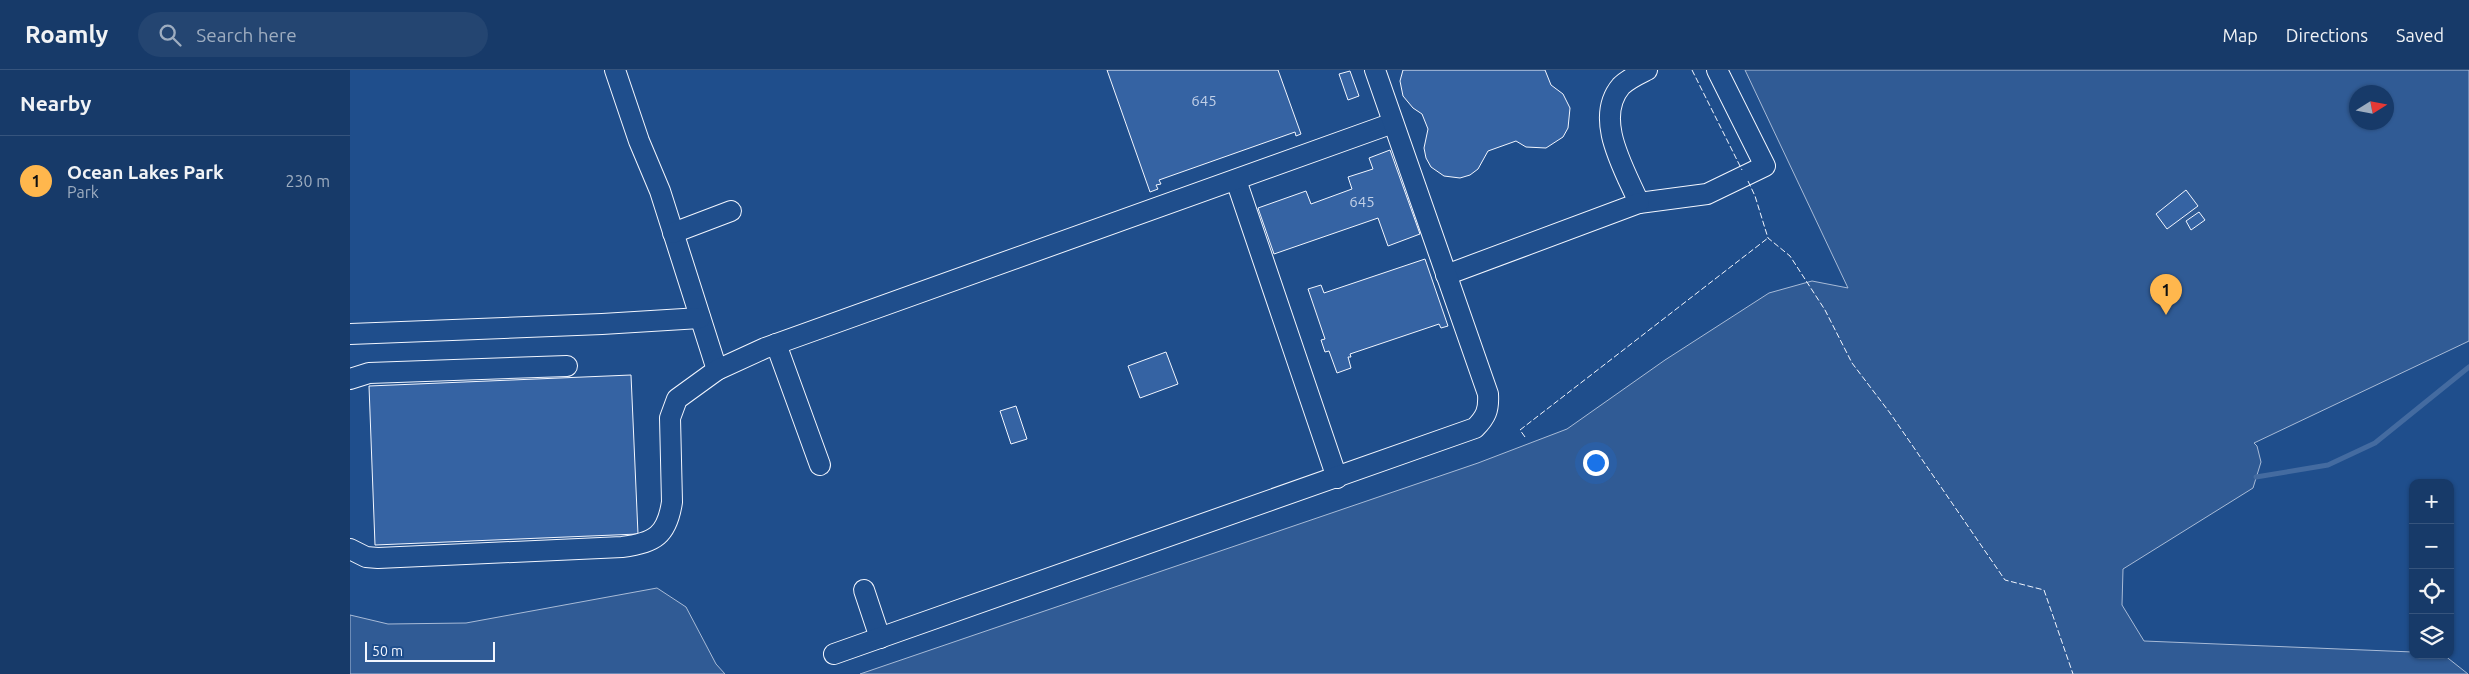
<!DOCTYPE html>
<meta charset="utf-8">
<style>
body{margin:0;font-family:Ubuntu,sans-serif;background:#244571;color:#f1f3f6}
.controls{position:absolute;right:15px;bottom:15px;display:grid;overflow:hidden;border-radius:10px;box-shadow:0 1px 4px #0004}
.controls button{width:45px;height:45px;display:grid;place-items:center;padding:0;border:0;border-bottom:1px solid #36547d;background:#173a69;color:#f1f3f6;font:25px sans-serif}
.compass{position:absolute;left:1999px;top:15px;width:45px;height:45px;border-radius:50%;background:#173a69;box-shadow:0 1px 4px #0004;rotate:79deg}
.scale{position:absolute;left:15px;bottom:12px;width:130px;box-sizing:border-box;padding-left:5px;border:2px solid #f2f6ff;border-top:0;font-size:14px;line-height:18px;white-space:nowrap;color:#f2f6ff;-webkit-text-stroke:4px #1f4e8c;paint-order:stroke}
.you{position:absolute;left:1245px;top:392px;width:18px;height:18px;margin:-12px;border:4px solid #fff;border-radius:50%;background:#1a73e8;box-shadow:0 0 0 8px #1a73e833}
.badge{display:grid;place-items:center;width:32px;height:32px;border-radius:50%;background:#ffb74d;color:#111;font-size:16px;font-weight:700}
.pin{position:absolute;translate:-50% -41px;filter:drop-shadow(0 1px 2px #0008)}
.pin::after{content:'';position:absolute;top:26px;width:18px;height:15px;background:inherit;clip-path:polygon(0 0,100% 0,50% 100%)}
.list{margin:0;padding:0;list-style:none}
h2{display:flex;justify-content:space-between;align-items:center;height:65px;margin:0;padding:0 20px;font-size:21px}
h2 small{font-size:16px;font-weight:400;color:#9eadc0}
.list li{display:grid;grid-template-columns:32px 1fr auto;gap:15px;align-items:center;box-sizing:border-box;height:90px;padding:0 20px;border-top:1px solid #36547d}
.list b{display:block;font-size:19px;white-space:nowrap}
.list p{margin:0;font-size:16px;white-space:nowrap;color:#9eadc0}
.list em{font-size:16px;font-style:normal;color:#9eadc0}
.icon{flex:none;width:28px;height:28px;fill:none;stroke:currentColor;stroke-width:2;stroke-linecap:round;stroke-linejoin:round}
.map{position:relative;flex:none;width:2119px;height:604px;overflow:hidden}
header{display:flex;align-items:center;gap:30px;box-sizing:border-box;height:70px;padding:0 25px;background:#173a69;border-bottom:1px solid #36547d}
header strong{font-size:24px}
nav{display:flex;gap:28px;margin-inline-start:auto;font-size:18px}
.search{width:350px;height:45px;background:#244571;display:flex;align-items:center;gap:12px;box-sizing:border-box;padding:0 18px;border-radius:28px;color:#9eadc0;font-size:19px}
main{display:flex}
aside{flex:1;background:#173a69}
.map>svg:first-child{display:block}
</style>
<header>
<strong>Roamly</strong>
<div class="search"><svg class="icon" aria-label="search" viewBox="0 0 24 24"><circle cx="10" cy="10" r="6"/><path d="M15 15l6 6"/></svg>Search here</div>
<nav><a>Map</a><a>Directions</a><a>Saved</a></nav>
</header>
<main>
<aside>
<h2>Nearby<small></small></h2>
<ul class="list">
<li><span class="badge">1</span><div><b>Ocean Lakes Park</b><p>Park</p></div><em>230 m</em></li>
</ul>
</aside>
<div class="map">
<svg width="2119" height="604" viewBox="0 0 2119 604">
<rect width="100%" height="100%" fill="#1f4e8c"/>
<g fill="#305b95" stroke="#a8bbd7" fill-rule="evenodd">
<path d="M1395 0H2119V271L1904 373 1907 376 1911 392 1903 418 1773 499 1772 535 1794 571 2063 582V585H2094L2118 604H510L1128 393 1217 359 1315 290 1419 223 1462 211 1498 218ZM2006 22H2036V52H2006Z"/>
<polygon points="307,518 336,537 366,594 375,604 0,604 0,545 38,554 116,553"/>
</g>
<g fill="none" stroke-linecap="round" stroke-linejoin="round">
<polyline stroke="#446ba0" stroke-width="5" points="1906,407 1978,395 2025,373 2119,297"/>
</g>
<g fill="#3563a3" stroke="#f2f6ff">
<polygon points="757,0 928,0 951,64 946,66 945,62 809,110 811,114 806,115 808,119 800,122"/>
<polygon points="1053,0 1195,0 1201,15 1213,24 1220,38 1218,58 1213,67 1196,78 1176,77 1166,71 1138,81 1128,99 1120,105 1110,108 1094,106 1081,97 1076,88 1074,78 1078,59 1072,44 1063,38 1053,26 1050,11"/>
<polygon points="1000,1 1009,26 998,30 989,4"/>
<polygon points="1040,80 1070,164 1038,176 1028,148 924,184 908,138 956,121 961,134 1002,119 998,107 1023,99 1019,88"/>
<polygon points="1836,120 1848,136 1817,159 1806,144"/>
<polygon points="1849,142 1855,150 1841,160 1836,151"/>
<polygon points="1075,189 1098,256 1091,258 1089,254 1000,284 1001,287 998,287 1001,298 987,303 979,281 975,282 971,270 975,269 958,219 971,215 974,223"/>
<polygon points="816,282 828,314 790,328 778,296"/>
<polygon points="281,305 288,464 25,475 19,316"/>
<polygon points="666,336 677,369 661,374 650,341"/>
</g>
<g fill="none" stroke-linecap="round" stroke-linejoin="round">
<g stroke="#f2f6ff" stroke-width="22">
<g id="minor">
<polyline points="265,0 289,71 310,121 367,300"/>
<path d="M1297 0C1289 4 1278 9 1271 16 1243 49 1275 100 1289 133L1357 124 1415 96 1367 0"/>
<polyline points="886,110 987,408"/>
<polyline points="323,163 381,141"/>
<polyline points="1096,205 1289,133"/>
<polyline points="0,264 252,254 350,248"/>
<polyline points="426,274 470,395"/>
<polyline points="0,309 19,303 217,296"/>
<path d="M0 479 16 487 28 488 272 477C305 473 317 465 322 432L320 348 327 329 367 300 415 278 1043 53"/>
<polyline points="514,520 530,568"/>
<path d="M484 584 1125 358C1136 347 1139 340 1138 324L1025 0"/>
</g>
</g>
<use href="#minor" stroke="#1f4e8c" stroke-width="20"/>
<g stroke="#f2f6ff" stroke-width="1" stroke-dasharray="6 2.5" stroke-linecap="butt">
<polyline points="1342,0 1392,100"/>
<polyline points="1398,111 1405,126 1418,168 1440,186 1475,240 1502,293 1540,343 1655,510 1694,520 1723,604"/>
<polyline points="1175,367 1170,360 1418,168"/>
</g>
</g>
<g text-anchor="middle" stroke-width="4" stroke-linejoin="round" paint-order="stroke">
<g font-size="15" fill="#c3d1e8">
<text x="854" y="36">645</text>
<text x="1012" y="137">645</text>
</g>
</g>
</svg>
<div class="controls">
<button>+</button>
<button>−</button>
<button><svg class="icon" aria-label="locate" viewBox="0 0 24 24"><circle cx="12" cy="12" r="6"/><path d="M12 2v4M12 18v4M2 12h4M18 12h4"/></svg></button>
<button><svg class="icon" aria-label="layers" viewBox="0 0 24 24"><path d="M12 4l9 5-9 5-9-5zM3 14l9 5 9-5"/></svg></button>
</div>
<svg class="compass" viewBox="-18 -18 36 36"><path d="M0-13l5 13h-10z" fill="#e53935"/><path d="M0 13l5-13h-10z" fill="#9eadc0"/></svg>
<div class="scale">50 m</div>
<div class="you"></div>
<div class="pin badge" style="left:1816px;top:245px">1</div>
</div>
</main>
